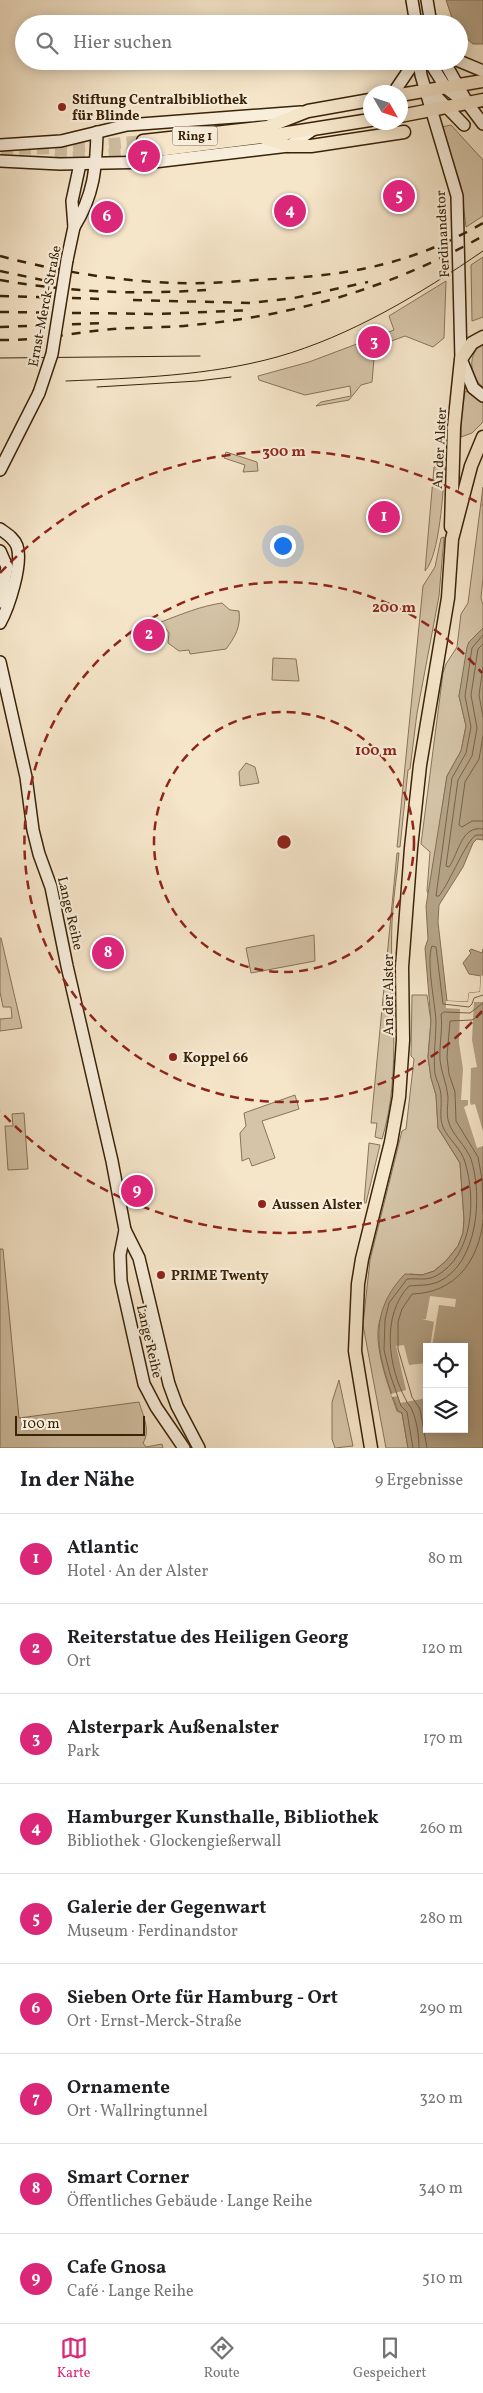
<!DOCTYPE html>
<html lang="de">
<meta charset="utf-8">
<style>
body{margin:0;font-family:Vollkorn,serif;background:#f2f2f2;color:#202124}
.controls{position:absolute;right:15px;bottom:15px;display:grid;overflow:hidden;border-radius:0px;box-shadow:0 2px 12px #0003}
.controls button{width:45px;height:45px;display:grid;place-items:center;padding:0;border:0;border-bottom:1px solid #e0e0e0;background:#fff;color:#202124;font:25px sans-serif}
.compass{position:absolute;left:363px;top:85px;width:45px;height:45px;border-radius:50%;background:#fff;box-shadow:0 2px 12px #0003;rotate:129deg}
.scale{position:absolute;left:15px;bottom:12px;width:130px;box-sizing:border-box;padding-left:5px;border:2px solid #3a2307;border-top:0;font-size:14px;line-height:18px;white-space:nowrap;color:#3a2307;-webkit-text-stroke:4px #f8eedc;paint-order:stroke}
.you{position:absolute;left:282px;top:545px;width:18px;height:18px;margin:-12px;border:4px solid #fff;border-radius:50%;background:#1a73e8;box-shadow:0 0 0 8px #1a73e833}
.badge{display:grid;place-items:center;width:32px;height:32px;border-radius:50%;background:#db2777;color:#fff;font-size:16px;font-weight:700}
.pin{position:absolute;translate:-50% -50%;border:2px solid #fff;box-shadow:0 1px 5px #0006}
.list{margin:0;padding:0;list-style:none}
h2{display:flex;justify-content:space-between;align-items:center;height:65px;margin:0;padding:0 20px;font-size:21px}
h2 small{font-size:16px;font-weight:400;color:#757577}
.list li{display:grid;grid-template-columns:32px 1fr auto;gap:15px;align-items:center;box-sizing:border-box;height:90px;padding:0 20px;border-top:1px solid #e0e0e0}
.list b{display:block;font-size:19px;white-space:nowrap}
.list p{margin:0;font-size:16px;white-space:nowrap;color:#757577}
.list em{font-size:16px;font-style:normal;color:#757577}
.icon{flex:none;width:28px;height:28px;fill:none;stroke:currentColor;stroke-width:2;stroke-linecap:round;stroke-linejoin:round}
.map{position:relative;flex:none;width:483px;height:1448px;overflow:hidden}
.search{position:absolute;background:#fff;box-shadow:0 2px 12px #0003;left:15px;right:15px;top:15px;height:55px;display:flex;align-items:center;gap:12px;box-sizing:border-box;padding:0 18px;border-radius:28px;color:#757577;font-size:19px}
.sheet{height:875px;background:#fff}
nav{display:flex;justify-content:space-around;align-items:center;box-sizing:border-box;height:70px;border-top:1px solid #e0e0e0;background:#fff;font-size:14px;color:#757577}
nav a{display:grid;justify-items:center;gap:2px}
nav .on{color:#db2777}
.map>svg:first-child{display:block}
</style>
<div class="map">
<svg width="483" height="1448" viewBox="0 0 483 1448">
<rect width="100%" height="100%" fill="#f5e5c9"/>
<filter id="stains"><feTurbulence type="fractalNoise" baseFrequency=".004" numOctaves="4"/><feColorMatrix values="0 0 0 0 .2 0 0 0 0 .09 0 0 0 0 .02 0 0 0 .5 -.17"/></filter>
<radialGradient id="worn" r=".72"><stop offset=".6" stop-color="#630" stop-opacity="0"/><stop offset="1" stop-color="#630" stop-opacity=".3"/></radialGradient>
<g fill="#d5c4a8" stroke="#887458">
<polygon points="451,125 483,160 483,216 466,227 461,186 442,127"/>
<polygon points="483,257 483,317 472,321 471,265"/>
<polygon points="446,281 444,338 433,347 405,336 375,347 372,382 361,385 349,400 316,406 321,402 351,396 350,386 305,395 259,380 258,376 309,362 394,330 389,316"/>
<path d="M483 344V387C469 376 467 353 483 344Z"/>
<polygon points="468,391 483,400 483,422 472,433 461,437 461,416 465,392"/>
<polygon points="226,452 257,462 258,471 243,472 245,465 224,458"/>
<path d="M434 467H445C443 490 440 555 425 571Z"/>
<polygon points="483,487 483,578 481,598 483,605 483,628 469,642 459,696 466,726 461,751 447,776 429,896 427,891 430,852 421,844 443,673 446,664 457,647 461,614 468,603"/>
<polygon points="444,537 439,596 417,713 410,769 408,770 400,847 397,847 423,586 435,567 441,538"/>
<path d="M222 603 230 610 239 611C241 627 235 637 226 649L190 654 189 650 179 651 168 643 169 633 161 622C182 614 201 606 222 603Z"/>
<polygon points="273,658 296,659 299,681 272,680"/>
<polygon points="246,763 255,767 259,783 240,786 239,772"/>
<path d="M397 853H399C397 876 393 899 392 922 389 990 403 1071 382 1139L375 1137 377 1123H371Z"/>
<polygon points="314,935 315,961 251,973 246,948"/>
<polygon points="0,938 1,938 22,1028 0,1031 0,1019 12,1018 11,1007 3,1007 0,992"/>
<path d="M412 995H427L431 1021 428 1057 431 1078 436 1095 438 1128 460 1163 464 1219 463 1233 458 1246 446 1261 434 1271 422 1275 410 1274C403 1285 384 1308 380 1320 372 1343 389 1388 397 1411L402 1413 408 1448H386L363 1325 370 1260 402 1131 406 1129 414 1059 411 1056Z"/>
<polygon points="295,1095 299,1109 262,1121 275,1158 252,1166 249,1158 242,1161 240,1133 246,1126 244,1113"/>
<polygon points="24,1113 28,1169 8,1170 5,1126 13,1126 12,1114"/>
<polygon points="369,1143 380,1145 366,1203 364,1203"/>
<path d="M0 1249H3L19 1418 139 1402C143 1416 151 1430 143 1443L146 1447 162 1444 163 1448H0Z"/>
<polygon points="339,1380 353,1446 335,1448 332,1439 332,1402"/>
</g>
<g fill="#b5a387" stroke="#847054" fill-rule="evenodd">
<polygon points="446,0 483,0 483,44 473,44 459,32 459,24 454,24"/>
<path d="M483 628V840L477 839 473 843 463 867 439 905 438 922 447 1001 468 1002 469 993 480 992 481 976 469 974 463 963 471 953 469 951 471 949 482 953 483 949V1448H408L402 1413 398 1411C380 1362 363 1317 405 1274L422 1275 434 1271 446 1261 458 1246 463 1233 464 1219 460 1163 438 1128 436 1095 431 1078 428 1057 431 1021 425 948 428 939 426 906 447 776 461 751 466 726 459 696 467 647 469 642ZM427 1347H464V1429H427Z"/>
</g>
<g fill="#f5e5c9">
<polygon points="481,975 483,976 483,1002 474,1002 472,1040 477,1067 471,1068 470,1102 471,1105 475,1104 483,1131 483,1146 477,1148 464,1107 468,1105 468,1100 461,1100 463,1069 459,1043 460,1009 446,1008 446,1001 468,1002 469,993 480,992"/>
<polygon points="430,1296 456,1299 455,1307 439,1305 432,1347 430,1347 434,1322 422,1319 426,1319"/>
<polygon points="404,1345 409,1365 427,1363 427,1398 400,1403 398,1396 392,1397 391,1394 406,1390 396,1346"/>
</g>
<g fill="none" stroke-linecap="round" stroke-linejoin="round">
<g stroke="#786347" stroke-width="1">
<path d="M483 635 472 648 465 696 471 727 466 753 452 778 436 896H439C450 882 466 841 476 835H483"/>
<path d="M483 644 478 649 471 695 477 728 472 756 458 780 446 866 449 867C459 853 461 825 483 829"/>
<polyline points="483,667 479,695 483,717"/>
<polyline points="483,736 479,759 465,782 459,825 462,827 472,821 483,821"/>
<polyline points="483,1013 472,1020 450,1021 447,1057 449,1074 455,1092 456,1121 478,1157 482,1179 483,1214"/>
<path d="M413 1448 407 1412 401 1406 390 1374 384 1350 385 1320 389 1303 407 1279C417 1278 426 1281 436 1276 474 1255 476 1198 465 1162 461 1148 448 1139 443 1127 439 1118 442 1105 441 1096 441 1089 437 1082 435 1074 433 1056 436 1039 436 1021 435 1003 426 961 432 946L436 947 443 1004 469 1007 472 1004 474 998 483 995"/>
<path d="M419 1448C419 1436 417 1421 412 1410 411 1406 407 1404 406 1400 388 1367 381 1315 409 1286 419 1285 428 1286 438 1282 478 1264 483 1196 471 1159 466 1146 452 1134 449 1123 446 1116 448 1105 448 1097 447 1084 441 1072 440 1060 439 1045 443 1029 441 1014L444 1012 470 1013 483 1003"/>
<path d="M427 1448 420 1409 412 1397 398 1349V1322L402 1309 412 1294C455 1293 479 1261 483 1220"/>
</g>
<g stroke="#d0bea2" stroke-width="12" stroke-dasharray="12 6" stroke-linecap="butt">
<polyline points="1,149 69,148 143,141"/>
<polyline points="55,159 142,152"/>
</g>
<g stroke="#3a2307" stroke-width="14">
<g id="secondary">
<polyline points="412,0 416,24"/>
<polyline points="427,0 431,24"/>
<polyline points="419,61 421,75 457,196 461,359 473,388 483,396"/>
<polyline points="429,61 446,88 466,103"/>
<polyline points="444,61 468,104 483,124"/>
<polyline points="459,61 483,71"/>
<polyline points="427,91 436,96 464,125"/>
<polyline points="394,92 415,61"/>
<polyline points="0,145 61,141 127,125 301,112"/>
<polyline points="0,161 60,164 154,162 289,146 314,129"/>
<path d="M74 227C94 195 96 169 97 132"/>
<polyline points="67,260 74,227 72,201 80,164"/>
<polyline points="0,470 39,393"/>
<path d="M0 529C7 534 14 538 17 546 23 563 9 607 0 623"/>
<polyline points="0,551 7,567 0,602"/>
<polyline points="0,662 26,777 33,830 39,854 51,887 67,966 112,1161 125,1230 120,1255 121,1281 144,1384 156,1407 184,1448"/>
<polyline points="125,1230 139,1258 169,1384 177,1406 199,1448"/>
</g>
</g>
<g stroke="#3a2307" stroke-width="15">
<g id="primary">
<polyline points="400,95 483,81"/>
<polyline points="400,116 483,100"/>
<polyline points="264,138 289,146 311,146 404,132"/>
<polyline points="143,141 267,127 308,111 370,100"/>
<polyline points="142,152 262,137 370,120"/>
<polyline points="451,527 454,427 461,359 472,343 483,337"/>
<polyline points="371,1448 355,1351 358,1284 362,1259 391,1142 399,1097 403,1040 402,967 411,848 420,765 448,598 452,539 471,466 483,437"/>
</g>
</g>
<use href="#secondary" stroke="#f8eedc" stroke-width="11"/>
<use href="#primary" stroke="#f5e5c9" stroke-width="12"/>
<g stroke="#3a2307" stroke-width="1">
<polyline points="0,358 200,356"/>
<path d="M66 381C136 378 208 376 277 357 351 336 420 294 483 251"/>
<polyline points="97,387 198,381 231,377"/>
</g>
<g stroke="#3a2307" stroke-width="2.5" stroke-dasharray="9 9" stroke-linecap="butt">
<path d="M0 256C56 271 117 281 175 283 202 284 228 282 255 280 342 276 405 268 483 223"/>
<polyline points="0,271 47,281"/>
<path d="M0 280C68 292 137 295 206 290"/>
<polyline points="0,296 103,299"/>
<polyline points="133,300 250,303 294,298 368,282"/>
<polyline points="0,312 158,314 252,310"/>
<polyline points="0,327 104,323"/>
<path d="M0 340C38 341 75 332 113 329 139 327 166 328 192 325 295 316 393 287 483 236"/>
</g>
<g stroke="#3a2307" stroke-width="14" stroke-linecap="butt">
<polyline id="secondary-bridge" points="39,393 52,354 67,260"/>
</g>
<use href="#secondary-bridge" stroke="#f8eedc" stroke-width="11"/>
</g>
<g fill="none" stroke="#8f2418" stroke-width="2.5" stroke-dasharray="9 6">
<circle cx="284" cy="842" r="130"/>
<path d="M482 1011A260 260 0 1 1 482 673"/>
<path d="M482 1179A391 391 0 0 1 0 1111M0 573A391 391 0 0 1 482 505"/>
</g>
<g fill="#8f2418" stroke="#f8eedc" stroke-width="2">
<circle cx="62" cy="107" r="5"/>
<circle cx="173" cy="1057" r="5"/>
<circle cx="262" cy="1204" r="5"/>
<circle cx="161" cy="1275" r="5"/>
</g>
<g text-anchor="middle" stroke-width="4.5" stroke-linejoin="round" paint-order="stroke">
<rect fill="#f8eedc" stroke="#736047" stroke-width="1" x="172.5" y="126.5" width="45" height="19" rx="4"/>
<g font-size="12" font-weight="bold" fill="#3a2307">
<text x="195" y="140">Ring 1</text>
</g>
<g font-size="14" font-weight="bold" fill="#3a2307" stroke="#f8eedc" text-anchor="start">
<text x="72" y="104">Stiftung Centralbibliothek<tspan x="72" dy="16">für Blinde</tspan></text>
<text x="183" y="1062">Koppel 66</text>
<text x="272" y="1209">Aussen Alster</text>
<text x="171" y="1280">PRIME Twenty</text>
</g>
<g font-size="14" fill="#3a2307" stroke="#f8eedc">
<text transform="translate(442 234) rotate(-93)" y="5">Ferdinandstor</text>
<text transform="translate(44 306) rotate(-79)" y="5">Ernst-Merck-Straße</text>
<text transform="translate(439 448) rotate(-87)" y="5">An der Alster</text>
<text transform="translate(71 913) rotate(77)" y="5">Lange Reihe</text>
<text transform="translate(388 995) rotate(-90)" y="5">An der Alster</text>
<text transform="translate(150 1341) rotate(77)" y="5">Lange Reihe</text>
</g>
</g>
<circle cx="284" cy="842" r="8" fill="#8f2418" stroke="#f8eedc" stroke-width="2.5"/>
<g font-size="15" text-anchor="middle" font-weight="bold" fill="#8f2418" stroke="#f8eedc" stroke-width="4.5" stroke-linejoin="round" paint-order="stroke">
<text x="284" y="456">300 m</text>
<text x="394" y="612">200 m</text>
<text x="376" y="755">100 m</text>
</g>
<rect width="100%" height="100%" filter="url(#stains)"/>
<rect width="100%" height="100%" fill="url(#worn)"/>
</svg>
<div class="controls">
<button><svg class="icon" aria-label="locate" viewBox="0 0 24 24"><circle cx="12" cy="12" r="6"/><path d="M12 2v4M12 18v4M2 12h4M18 12h4"/></svg></button>
<button><svg class="icon" aria-label="layers" viewBox="0 0 24 24"><path d="M12 4l9 5-9 5-9-5zM3 14l9 5 9-5"/></svg></button>
</div>
<svg class="compass" viewBox="-18 -18 36 36"><path d="M0-13l5 13h-10z" fill="#e53935"/><path d="M0 13l5-13h-10z" fill="#757577"/></svg>
<div class="scale">100 m</div>
<div class="you"></div>
<div class="pin badge" style="left:384px;top:517px">1</div>
<div class="pin badge" style="left:149px;top:635px">2</div>
<div class="pin badge" style="left:374px;top:342px">3</div>
<div class="pin badge" style="left:290px;top:211px">4</div>
<div class="pin badge" style="left:399px;top:196px">5</div>
<div class="pin badge" style="left:107px;top:217px">6</div>
<div class="pin badge" style="left:144px;top:156px">7</div>
<div class="pin badge" style="left:108px;top:953px">8</div>
<div class="pin badge" style="left:137px;top:1191px">9</div>
<div class="search"><svg class="icon" aria-label="search" viewBox="0 0 24 24"><circle cx="10" cy="10" r="6"/><path d="M15 15l6 6"/></svg>Hier suchen</div>
</div>
<section class="sheet">
<h2>In der Nähe<small>9 Ergebnisse</small></h2>
<ul class="list">
<li><span class="badge">1</span><div><b>Atlantic</b><p>Hotel · An der Alster</p></div><em>80 m</em></li>
<li><span class="badge">2</span><div><b>Reiterstatue des Heiligen Georg</b><p>Ort</p></div><em>120 m</em></li>
<li><span class="badge">3</span><div><b>Alsterpark Außenalster</b><p>Park</p></div><em>170 m</em></li>
<li><span class="badge">4</span><div><b>Hamburger Kunsthalle, Bibliothek</b><p>Bibliothek · Glockengießerwall</p></div><em>260 m</em></li>
<li><span class="badge">5</span><div><b>Galerie der Gegenwart</b><p>Museum · Ferdinandstor</p></div><em>280 m</em></li>
<li><span class="badge">6</span><div><b>Sieben Orte für Hamburg - Ort</b><p>Ort · Ernst-Merck-Straße</p></div><em>290 m</em></li>
<li><span class="badge">7</span><div><b>Ornamente</b><p>Ort · Wallringtunnel</p></div><em>320 m</em></li>
<li><span class="badge">8</span><div><b>Smart Corner</b><p>Öffentliches Gebäude · Lange Reihe</p></div><em>340 m</em></li>
<li><span class="badge">9</span><div><b>Cafe Gnosa</b><p>Café · Lange Reihe</p></div><em>510 m</em></li>
</ul>
</section>
<nav>
<a class="on"><svg class="icon" aria-label="map" viewBox="0 0 24 24"><path d="M3 6l6-2 6 2 6-2v14l-6 2-6-2-6 2zM9 4v14M15 6v14"/></svg>Karte</a>
<a><svg class="icon" aria-label="directions" viewBox="0 0 24 24"><path d="M12 3l9 9-9 9-9-9zM9 14v-3h6M13 9l2 2-2 2"/></svg>Route</a>
<a><svg class="icon" aria-label="saved" viewBox="0 0 24 24"><path d="M7 4h10v16l-5-4-5 4z"/></svg>Gespeichert</a>
</nav>
